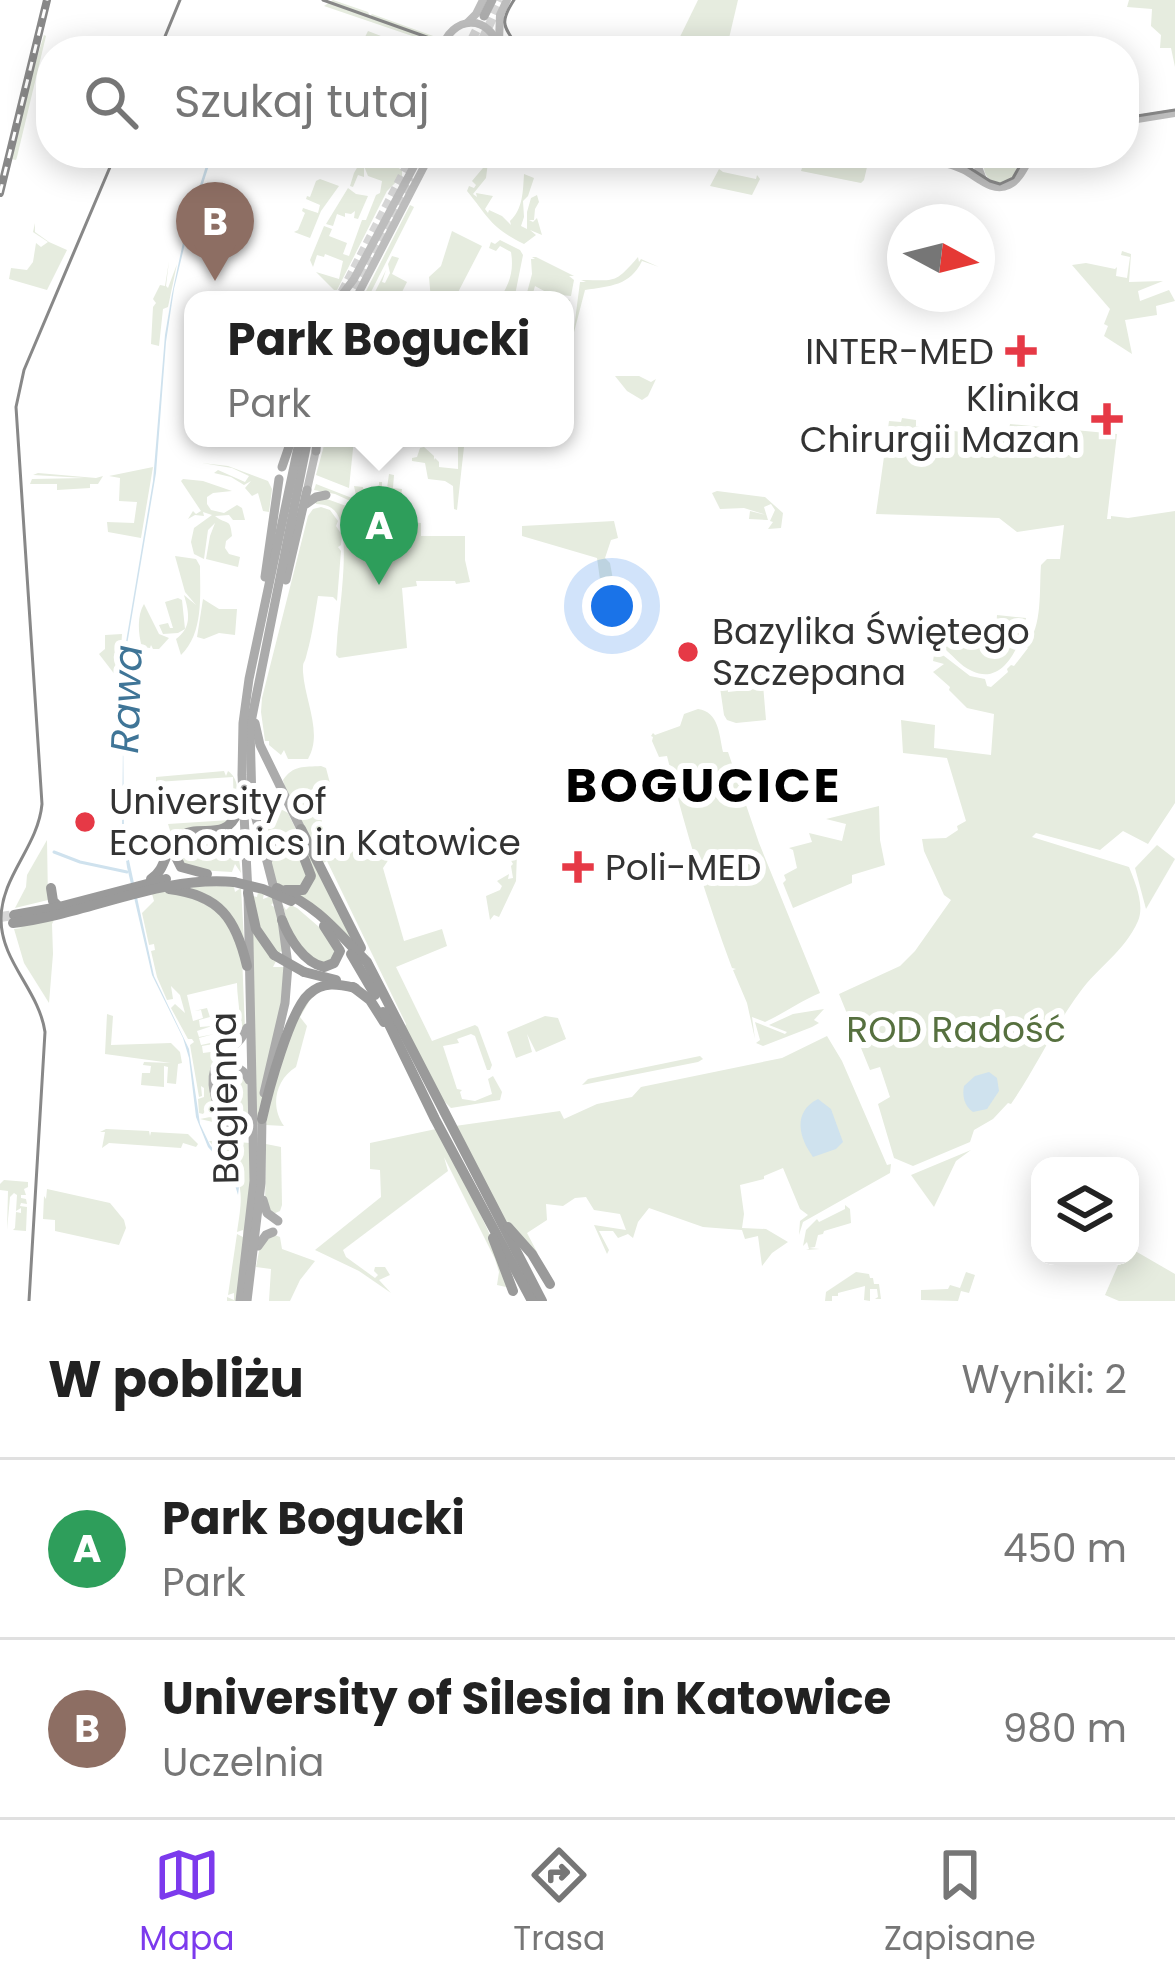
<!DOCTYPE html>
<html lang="pl">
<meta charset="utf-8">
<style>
body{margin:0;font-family:Poppins,sans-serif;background:#f6f6f6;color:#222}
.controls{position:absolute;right:36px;bottom:36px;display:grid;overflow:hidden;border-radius:24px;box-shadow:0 6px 30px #0003}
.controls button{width:108px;height:108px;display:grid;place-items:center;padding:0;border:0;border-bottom:3px solid #e0e0e0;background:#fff;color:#222;font:60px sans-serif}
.compass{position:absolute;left:887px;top:204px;width:108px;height:108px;border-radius:50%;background:#fff;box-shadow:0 6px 30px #0003;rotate:97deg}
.you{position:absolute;left:612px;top:606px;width:42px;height:42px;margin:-30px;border:9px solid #fff;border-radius:50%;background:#1a73e8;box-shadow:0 0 0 18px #1a73e833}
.badge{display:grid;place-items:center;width:78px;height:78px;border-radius:50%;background:#7c3aed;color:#fff;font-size:39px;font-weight:700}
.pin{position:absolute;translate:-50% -99px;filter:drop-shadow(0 3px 6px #0008)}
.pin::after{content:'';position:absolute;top:63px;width:42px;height:36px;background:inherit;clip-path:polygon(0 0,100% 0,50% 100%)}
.popup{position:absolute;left:184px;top:291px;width:390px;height:156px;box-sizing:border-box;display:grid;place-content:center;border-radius:24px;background:#fff;filter:drop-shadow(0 3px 9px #0005);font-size:39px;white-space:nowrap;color:#767676}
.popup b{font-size:45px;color:#222}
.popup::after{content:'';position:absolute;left:50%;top:100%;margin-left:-24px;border:24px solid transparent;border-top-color:#fff}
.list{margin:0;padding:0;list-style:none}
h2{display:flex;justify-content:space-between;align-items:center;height:156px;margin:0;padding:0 48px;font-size:51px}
h2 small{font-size:39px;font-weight:400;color:#767676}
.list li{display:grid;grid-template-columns:78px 1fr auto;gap:36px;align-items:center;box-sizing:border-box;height:180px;padding:0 48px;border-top:3px solid #e0e0e0}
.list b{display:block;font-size:45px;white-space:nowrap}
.list p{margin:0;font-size:39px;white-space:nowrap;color:#767676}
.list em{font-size:39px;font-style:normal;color:#767676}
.icon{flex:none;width:66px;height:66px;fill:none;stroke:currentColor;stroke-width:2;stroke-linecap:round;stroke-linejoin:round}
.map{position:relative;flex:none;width:1175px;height:1301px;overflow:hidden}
.search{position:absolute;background:#fff;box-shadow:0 6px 30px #0003;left:36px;right:36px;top:36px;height:132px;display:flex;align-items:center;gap:30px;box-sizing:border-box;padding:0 42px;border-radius:48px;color:#767676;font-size:45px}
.sheet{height:516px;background:#fff}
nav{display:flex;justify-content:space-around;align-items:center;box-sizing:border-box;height:168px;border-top:3px solid #e0e0e0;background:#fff;font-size:33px;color:#767676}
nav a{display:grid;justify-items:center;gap:6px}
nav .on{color:#7c3aed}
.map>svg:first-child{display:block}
</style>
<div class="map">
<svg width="1175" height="1301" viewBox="0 0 1175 1301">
<rect width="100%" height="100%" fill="#fff"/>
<g fill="#e6ecdf" fill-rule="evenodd">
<polygon points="333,0 368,12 370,16 372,14 436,37 443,36 439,51 421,39 324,6"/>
<polygon points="698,0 738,0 726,51 697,51 676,45"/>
<polygon points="1129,0 1175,0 1175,67 1171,48 1160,48 1161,35 1151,26 1152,9 1127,7"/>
<polygon points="368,31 394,41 395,51 352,51 357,37 364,39"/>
<polygon points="44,35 46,36 17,157 16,160 11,159 26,93"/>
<circle cx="1000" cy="167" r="16"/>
<polygon points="807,153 870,154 864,180 861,183 801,171"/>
<polygon points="365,154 374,154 402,170 402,176 387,191 337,290 334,290 316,272 339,279 343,261 325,254 324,257 317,255 313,267 310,260 324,226 332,229 329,236 347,243 343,254 349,256 362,220 366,220 376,195 380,193 382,181 368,176 364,166 364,177 358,175 353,187 350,186 354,173"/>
<path d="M488 162 486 178 473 194 477 197 476 193 493 196 485 209 488 213 489 210 502 216 511 225 510 221C523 209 523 191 524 174L534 178 528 196 523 201 524 217 521 226 527 229V212L531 198 537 195 539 202 535 209 534 220H529L533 222 537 218 542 235 530 230 536 235 524 244C490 227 490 219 467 191L469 186 474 188 476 185 472 181Z"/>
<polygon points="719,169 723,172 756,179 757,175 760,179 752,195 710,186"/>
<polygon points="320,179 339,186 321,211 310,238 294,232 298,230 305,213 302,211 303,208 318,213 320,205 306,199 307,196 310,197 316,181"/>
<polygon points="348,188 356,194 368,196 358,219 354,218 355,211 351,214 345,213 345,217 337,214 333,226 326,224"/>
<polygon points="410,205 414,207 371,292 372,300 362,299"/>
<polygon points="35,223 35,232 49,242 67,250 47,290 9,279 11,268 27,270 33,262 36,243 41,247 48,242 33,232"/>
<polygon points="452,231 482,246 454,300 431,300 429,277 441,266"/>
<path d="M500 240 520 250 523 255 514 300H499C510 283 514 271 511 252L500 246 496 251 489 248 491 242 495 244Z"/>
<polygon points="1122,251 1131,254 1129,282 1163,281 1138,291 1140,301 1169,290 1175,301 1156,306 1157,315 1125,320 1132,354 1104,336 1108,326 1104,324 1110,309 1072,265 1086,263 1115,269 1117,267 1116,276 1127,278 1130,257 1121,255"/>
<polygon points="392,256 399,258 392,274 407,282 398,300 384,300 375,292 386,270 382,282 385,283 390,273 388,264"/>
<polygon points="532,257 536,257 574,276 569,276 574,280 571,296 551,294 570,300 565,313 565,300 545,300 546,292 535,286 531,300 525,300 532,274 531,259 535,259"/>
<path d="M638 257 639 262 641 259 659 267 642 261C630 286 610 286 585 290L573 336 580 282H586L581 280C615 280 614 285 638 257Z"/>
<polygon points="169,261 166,286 168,288 177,264 168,307 163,309 159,346 151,344 153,307 156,303 153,299 160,285 165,286"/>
<polygon points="615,376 639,376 651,382 656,379 648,396 642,400 627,391"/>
<path d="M902 418 916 420V426L1007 438 1010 424 1117 434 1107 519H1111V516L1128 518 1175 511V803L1148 844 1123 831 1100 850 1036 833 1032 837 1129 867C1135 882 1145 905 1138 921 1124 952 1098 967 1080 992 1054 1027 1036 1068 1011 1104L1008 1103 993 1119 974 1130 970 1142 913 1166 894 1158 878 1104 890 1097 880 1067 870 1070 839 994 900 966 915 951 951 900 944 895 924 851 922 839 946 838 958 830 957 826 966 821 947 758 903 753 901 720 935 725 934 748 991 755 994 714 967 708 949 690 950 687 933 672 944 664 933 661 935 649 970 676 985 679 987 686 991 687 1008 672 1007 669 1011 665 1014 666 1028 648 1026 646C1043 626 1039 590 1041 565L1047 559H1060L1064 525 1017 532 999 518 876 514 889 421 901 422Z"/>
<polygon points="326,438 354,439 349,488 316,475"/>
<polygon points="462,438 465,438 457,510 454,509 453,486 445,481 428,479 425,463 412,461 412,458 417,457 420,448 424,447 434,456 434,460 435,458 439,462 439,467 458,469 458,442"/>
<polygon points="202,463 228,466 268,481 272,489 269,512 263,511 258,493 252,496 245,488 251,481 244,485 231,477 214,473 218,470 245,482 249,476 232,468"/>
<polygon points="153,467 141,538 108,532 107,522 134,523 137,502 119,501 120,478 109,476"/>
<polygon points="38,473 96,478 103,476 98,484 90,484 90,488 57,490 57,484 30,484 32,479 85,478 33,475"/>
<path d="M389 474 394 475 393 488 402 489 400 505 377 501 366 494 361 501 365 504H359L358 512 383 519 421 523V536H465V560L470 582 456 584 455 581H416L417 586 402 588 407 648 339 658 336 655 337 641C339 609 353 528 334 510 327 504 324 505 316 504L314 500 327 499 349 507 348 526 349 523 357 522 358 512 350 511 357 504 335 494 314 490 316 484 357 500 354 486 363 487 364 493 379 485V482H382V487L387 488Z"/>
<path d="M183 479 203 481 232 491 213 493 207 497V504L211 510 224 513 237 505 242 508 245 520H233L229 515 215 516C228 526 230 517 232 536L226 541 225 548 229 554 240 557 238 567 206 559 210 536 215 523 208 530 204 559 194 554 191 542 194 528 212 515 203 512 204 516 195 515 188 519 193 511 196 514 201 511 181 481Z"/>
<polygon points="717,491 765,497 783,513 781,528 768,529 773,522 770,521 775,510 771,504 764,507 768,520 749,519 750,511 766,515 744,508 720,509 712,493"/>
<path d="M321 507 330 510 338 521 336 526 342 535 341 545 338 547 341 551 337 601 333 597 318 596C315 614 312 636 307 653 304 667 303 658 303 672 305 702 323 733 308 759H288L284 750 281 755 269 745V741H265L261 712 262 698 308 516 313 509Z"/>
<polygon points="614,521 618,538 611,540 605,558 610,563 615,591 602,594 597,558 522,536 522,526"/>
<path d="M175 556 196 559 200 566C200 595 204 633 181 655L176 639C191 628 190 615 184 595L196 605 185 592Z"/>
<polygon points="178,598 182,600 185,629 178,633 163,634 159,625 168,623 170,628 173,628 165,602"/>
<polygon points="203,599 219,609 237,609 235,635 219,633 204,639 197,637"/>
<path d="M144 604 159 634 169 638 159 649H153L151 645 150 648 142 647C138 634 137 615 144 604Z"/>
<path d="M997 615 1026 618C1022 641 1005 687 972 671 960 666 952 654 942 647L955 632 987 635 990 639 988 642 995 643Z"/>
<polygon points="122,634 119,680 99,654 105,649 105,635"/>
<polygon points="761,661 766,720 736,723 727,720 724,715 717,667 724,666 728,692 746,690 746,663"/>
<path d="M698 709C719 712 719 734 723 752H728L759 843 820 993C800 1001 785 1013 765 1022L752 1017 755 1039 747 1003 733 970 736 969 732 968C706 898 685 829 667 756L659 757 652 741 653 737 651 736 653 733 655 735 680 726 684 714Z"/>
<path d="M321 766 326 768 331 787 316 790 322 822 336 857 350 854 374 832 393 853 383 868 404 941 442 929 447 946 396 967 432 1041 475 1025 478 1027 492 1065 490 1070H487L475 1036 471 1034 457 1039 459 1043 443 1046 457 1089 462 1090 460 1092 462 1099 475 1101 492 1094 488 1079 493 1076 502 1092 500 1100 451 1108 442 1099 441 1101 285 788 283 780C293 765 304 767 321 766ZM327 861 406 1024 405 1026 326 872 323 863Z"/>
<path d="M224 771 226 776 228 771C244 782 236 809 229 824L173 840 168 824 230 820 234 812 233 777 156 782V777Z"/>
<polygon points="879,806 880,840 885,865 852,875 852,883 793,908 783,883 786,880 784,875 797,868 793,850 789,848 812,842 809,833 842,841 846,824 826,819"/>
<polygon points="277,807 288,813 298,834 266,852 258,821 265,810 268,819 278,816"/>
<polygon points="301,836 358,947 297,895 310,887 296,841"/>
<path d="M219 837 237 845 241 873 235 864 232 872 197 870 181 864 178 849C188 836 204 838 219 837Z"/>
<polygon points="47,840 48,900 15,908 26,887 27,875"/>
<polygon points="284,842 297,847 309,871 307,883 291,889 276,883 270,859 273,848"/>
<polygon points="1157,845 1175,859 1146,909 1135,868"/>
<polygon points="512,847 517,852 516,881 499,917 494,915 490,920 486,896 500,890 502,886 497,881 509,874 508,879 513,878 511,866 513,864 505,850"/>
<polygon points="197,884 234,887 235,892 241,888 244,940 237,927 189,890"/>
<path d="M158 891 185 893 222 914 242 956 245 1028 230 1044 225 1041C247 1024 237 1007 237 983L187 995 193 1021 203 1018 201 1010 194 1011 207 1008 210 1017 199 1020 200 1027 212 1026 197 1031 199 1037 214 1034 199 1038 201 1045 215 1042 216 1039 219 1043 202 1046 203 1053 218 1051 220 1046 223 1049 215 1061 219 1122 216 1126 213 1122 200 1119 215 1116 206 1110 203 1114 199 1113 198 1099 204 1097V1088L201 1086 202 1096 199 1097 190 1045 194 1042 192 1039H188L171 1008 175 1004 185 1013 180 995 171 986 173 999 167 1000 157 977 151 951 155 950 154 944 149 945 142 913 154 901 152 894Z"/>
<polygon points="258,892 264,893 263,899 271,896 274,902 271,905 276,908 284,955 281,951 278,954 261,935 253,896 257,897"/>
<polygon points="283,905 286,910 291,905 297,908 333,939 336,957 319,965 289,932"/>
<path d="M248 911 276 961 273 967H286C282 1021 264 1071 259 1125H256Z"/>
<polygon points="54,920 52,924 53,954 49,1003 24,963 14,929 22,928 14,927"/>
<path d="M319 992 310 1000 300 1017 307 1026 296 1067C275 1080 270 1107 284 1126L266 1125 269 1093 303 1004Z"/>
<polygon points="824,1009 814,1020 819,1023 812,1027 763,1046 756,1043 760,1040 755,1022 785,1034 787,1032 769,1025 793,1014"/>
<polygon points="107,1014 113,1016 111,1045 171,1043 180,1052 182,1063 178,1064 176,1084 167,1083 168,1067 164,1066 164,1087 141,1085 142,1073 150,1073 151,1066 143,1065 144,1062 171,1063 105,1054"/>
<polygon points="545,1016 558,1018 566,1039 536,1052 527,1034 532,1052 516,1058 507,1032"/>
<polygon points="827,1036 842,1061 887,1165 891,1164 890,1173 803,1222 799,1235 800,1221 808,1215 800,1209 783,1168 764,1176 764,1179 740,1185 744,1214 742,1228 766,1229 788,1242 772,1253 762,1266 758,1236 745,1239 742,1230 703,1227 649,1208 638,1222 633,1238 628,1234 618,1238 613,1231 599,1231 609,1250 607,1254 594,1225 626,1230 620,1214 594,1210 586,1197 575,1198 563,1206 546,1204 547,1220 527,1233 538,1254 506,1222 455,1126 560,1111 564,1119 597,1104 632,1097 641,1087 782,1058"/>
<polygon points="700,1056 703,1059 698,1062 582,1085 588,1079"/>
<polygon points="234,1069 247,1080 250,1125 240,1124 240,1128 230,1123 233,1122 229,1121 218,1082 218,1079"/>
<polygon points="106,1129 149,1131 150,1136 151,1132 188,1134 198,1144 196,1147 183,1143 181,1148 109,1143 102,1148 105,1132 100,1132"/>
<path d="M436 1129C455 1166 504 1250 506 1287L497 1285 499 1272 495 1259 444 1157 448 1171 343 1250 346 1257 375 1278 378 1275 374 1271 375 1267H385L390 1275 379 1280 391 1293 359 1271 315 1250 381 1197 380 1170 370 1169V1143Z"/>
<path d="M209 1141H232L237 1152V1142L250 1143 251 1185 237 1301H227V1297L234 1300V1293L228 1295 237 1234 243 1237V1230L237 1232C242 1199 245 1184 226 1159L231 1158 233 1153 228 1152 223 1157Z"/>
<polygon points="266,1144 281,1147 282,1205 280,1211 273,1214 265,1206"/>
<polygon points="971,1150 956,1161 934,1207 911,1175"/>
<polygon points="4,1180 28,1182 28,1187 24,1189 26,1195 21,1195 21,1198 26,1199 27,1204 21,1203 20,1206 27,1207 26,1231 13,1230 15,1228 16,1212 21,1213 21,1208 16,1211 17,1195 14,1193 10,1197 7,1230 8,1191 0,1190 0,1184"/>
<polygon points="47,1189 110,1203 124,1220 126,1228 119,1245 55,1231 55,1220 43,1219 44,1196 46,1199"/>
<polygon points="845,1205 850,1209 851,1223 824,1231 823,1234 818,1235 815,1247 809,1248 820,1249 806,1250 809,1249 807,1242 803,1246 806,1230 817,1219 819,1222 845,1209"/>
<polygon points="272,1234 280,1237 282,1249 315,1261 300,1280 290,1301 269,1301 271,1269 256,1267 260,1246"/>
<polygon points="1130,1248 1175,1274 1175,1301 1119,1301 1105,1295 1122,1256 1130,1256"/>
<polygon points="856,1272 869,1274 870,1278 873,1278 874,1284 879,1284 881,1299 875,1299 878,1297 877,1289 870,1289 870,1301 864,1300 865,1286 838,1293 838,1296 832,1296 832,1301 825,1301 826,1292"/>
<polygon points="966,1272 975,1275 969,1293 961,1291 958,1301 921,1300 921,1290 948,1289 950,1285 960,1288"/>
</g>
<g fill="#cfe2ee">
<polygon points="210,153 213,153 189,227 174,289 166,342 156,473 126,651 123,715 124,837 154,976 189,1049 200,1124 210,1145 231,1170 239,1187 225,1301 238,1195 231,1172 208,1147 196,1117 189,1058 183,1038 152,975 127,867 122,832 124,654 153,481 165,335 172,294 185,233"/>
<path d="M989 1072 997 1078 999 1091 987 1109 973 1112C964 1106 962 1095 964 1086L975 1076Z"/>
<path d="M818 1099 831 1109 843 1142 836 1149 813 1157C799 1138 792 1112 818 1099Z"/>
</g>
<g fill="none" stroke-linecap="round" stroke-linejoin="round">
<polyline stroke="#cfe2ee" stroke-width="3" points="54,852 80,862 127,872"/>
<g stroke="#d6d6d6" stroke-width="9" stroke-dasharray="9 4.5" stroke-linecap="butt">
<polyline points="466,51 481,21"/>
<polyline points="477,51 501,0"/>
<polyline points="342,292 414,153"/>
<polyline points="347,300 412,178"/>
</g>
<polyline stroke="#d6d6d6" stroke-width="10" stroke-dasharray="10 5" stroke-linecap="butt" points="0,917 14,915"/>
<g stroke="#bdbdbd" stroke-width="8">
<polyline points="468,22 476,14 483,0"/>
<polyline points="499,41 500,15 507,0"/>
<path d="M441 51C451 14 491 13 500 51"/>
<polyline points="1131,120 1175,113"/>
<path d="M896 153C918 158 943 160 964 170 978 177 992 193 1009 185 1021 179 1026 163 1033 153"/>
<polyline points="982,153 978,167 983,180"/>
<polyline points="338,300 354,279 421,153"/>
<polyline points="355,300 431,153"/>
<polyline points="307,490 316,450"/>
</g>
<g stroke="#ababab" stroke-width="9">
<polyline points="484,16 492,0"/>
<polyline points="316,451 317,438"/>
<polyline points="282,467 292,438"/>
<polyline points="306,504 316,497 326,495"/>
<polyline points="265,577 279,479"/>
<polyline points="286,580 307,490"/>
<polyline points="255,723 260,745 301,829 295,839 282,840 272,845 268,860"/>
<path d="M217 1078C226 1063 242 1065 249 1080"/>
<polyline points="264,1093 285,1003 288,965 282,920 252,803 250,727 308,438"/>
<path d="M226 1135C222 1111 202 1080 221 1058 231 1046 241 1043 247 1028"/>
<polyline points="263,1200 267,1213 278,1221"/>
<polyline points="258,1246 266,1235 273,1232"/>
<polyline points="240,1301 254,1181 248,893 242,775 243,723 249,679 300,438"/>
<polyline points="247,1301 261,1183 262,1115"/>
</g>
<g stroke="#9a9a9a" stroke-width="10">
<polyline points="301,829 361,948"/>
<polyline points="217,835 231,837 240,845"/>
<polyline points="178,846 176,857 181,867 207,874"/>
<path d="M151 879C167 869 164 849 178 838 199 821 225 845 238 811"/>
<polyline points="51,888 53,901 59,907"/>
<path d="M277 888C322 910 333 928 367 962L542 1301"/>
<path d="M169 889C220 895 236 919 247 966"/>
<polyline points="286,890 303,890 311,876 301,850 291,841"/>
<polyline points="248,893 256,929 274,955"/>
<polyline points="14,915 59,907 166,879"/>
<path d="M282 920C289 938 304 963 324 967L334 963 340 951 324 926"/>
<path d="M13 923C88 914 161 875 234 882"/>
<polyline points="351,954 375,995"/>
<polyline points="304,972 336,980"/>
<polyline points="353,987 370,1000 384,1022"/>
<polyline points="383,1012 435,1119 532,1301"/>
<path d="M262 1119C268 1092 290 1010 309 994 323 981 338 984 355 988"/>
<polyline points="508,1227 532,1254 550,1284"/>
<polyline points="493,1238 513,1291"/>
</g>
<g stroke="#888" stroke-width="3">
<polyline points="323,0 466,51"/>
<path d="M514 0C497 26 506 27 520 51"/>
<polyline points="159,51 180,0"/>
<polyline points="1124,118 1175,110"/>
<polyline points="913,153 962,163 990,181 1000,184 1013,178 1027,153"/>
<path d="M29 1301 45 1032C39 990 1 962 1 919 1 876 38 847 42 804L16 407 24 370 116 153"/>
</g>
<g stroke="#888" stroke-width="8">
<polyline id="rail" points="0,193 47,0"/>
</g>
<use href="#rail" stroke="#fff" stroke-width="3" stroke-dasharray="9" stroke-linecap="butt"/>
<g stroke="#9a9a9a" stroke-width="10">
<polyline points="234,882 263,889 291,901"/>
<polyline points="274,955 304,972"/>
</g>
</g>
<g fill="#e63946" stroke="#fff" stroke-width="4.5">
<path d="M1015 333h12v12h12v12h-12v12h-12v-12h-12v-12h12z"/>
<path d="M1101 401h12v12h12v12h-12v12h-12v-12h-12v-12h12z"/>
<circle cx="688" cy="652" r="12"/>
<circle cx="85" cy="822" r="12"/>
<path d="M572 849h12v12h12v12h-12v12h-12v-12h-12v-12h12z"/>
</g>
<g text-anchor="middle" stroke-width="12" stroke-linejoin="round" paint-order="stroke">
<g font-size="36" fill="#333" stroke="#fff" text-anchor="start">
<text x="994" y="364" text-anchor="end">INTER-MED</text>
<text x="1080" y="411" text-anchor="end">Klinika<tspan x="1080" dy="41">Chirurgii Mazan</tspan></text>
<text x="712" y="644">Bazylika Świętego<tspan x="712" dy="41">Szczepana</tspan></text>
<text x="109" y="814">University of<tspan x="109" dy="41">Economics in Katowice</tspan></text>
<text x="605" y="880">Poli-MED</text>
</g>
<g font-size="36" fill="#56703f" stroke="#fff">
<text x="956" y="1042">ROD Radość</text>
</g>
<g font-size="36" fill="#333" stroke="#fff">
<text transform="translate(224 1098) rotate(-91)" y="13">Bagienna</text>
</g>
<g font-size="39" font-style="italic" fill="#3f7597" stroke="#fff">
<text transform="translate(126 699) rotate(-88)" y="14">Rawa</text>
</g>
<g font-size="48" font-weight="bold" letter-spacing="3" fill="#000" stroke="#fff">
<text x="704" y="802">BOGUCICE</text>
</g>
</g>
</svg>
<div class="controls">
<button><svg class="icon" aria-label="layers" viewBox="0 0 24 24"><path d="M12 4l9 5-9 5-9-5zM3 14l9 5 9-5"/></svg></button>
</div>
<svg class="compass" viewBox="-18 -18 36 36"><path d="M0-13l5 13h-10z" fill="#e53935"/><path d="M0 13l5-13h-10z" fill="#767676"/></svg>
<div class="you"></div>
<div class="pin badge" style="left:379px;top:585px;background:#2e9e5b">A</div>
<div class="popup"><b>Park Bogucki</b>Park</div>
<div class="pin badge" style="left:215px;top:281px;background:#8d6e63">B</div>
<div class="search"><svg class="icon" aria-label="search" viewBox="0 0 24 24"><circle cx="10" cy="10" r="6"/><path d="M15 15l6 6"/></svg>Szukaj tutaj</div>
</div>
<section class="sheet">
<h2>W pobliżu<small>Wyniki: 2</small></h2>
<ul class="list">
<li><span class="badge" style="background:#2e9e5b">A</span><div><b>Park Bogucki</b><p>Park</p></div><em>450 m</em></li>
<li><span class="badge" style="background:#8d6e63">B</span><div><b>University of Silesia in Katowice</b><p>Uczelnia</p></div><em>980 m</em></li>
</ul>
</section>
<nav>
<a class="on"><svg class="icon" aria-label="map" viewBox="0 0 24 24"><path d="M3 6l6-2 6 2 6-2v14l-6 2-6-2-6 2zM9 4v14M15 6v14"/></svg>Mapa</a>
<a><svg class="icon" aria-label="directions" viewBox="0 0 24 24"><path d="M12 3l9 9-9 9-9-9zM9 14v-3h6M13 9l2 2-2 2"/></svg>Trasa</a>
<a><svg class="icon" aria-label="saved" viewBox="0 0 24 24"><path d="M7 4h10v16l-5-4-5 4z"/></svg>Zapisane</a>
</nav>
